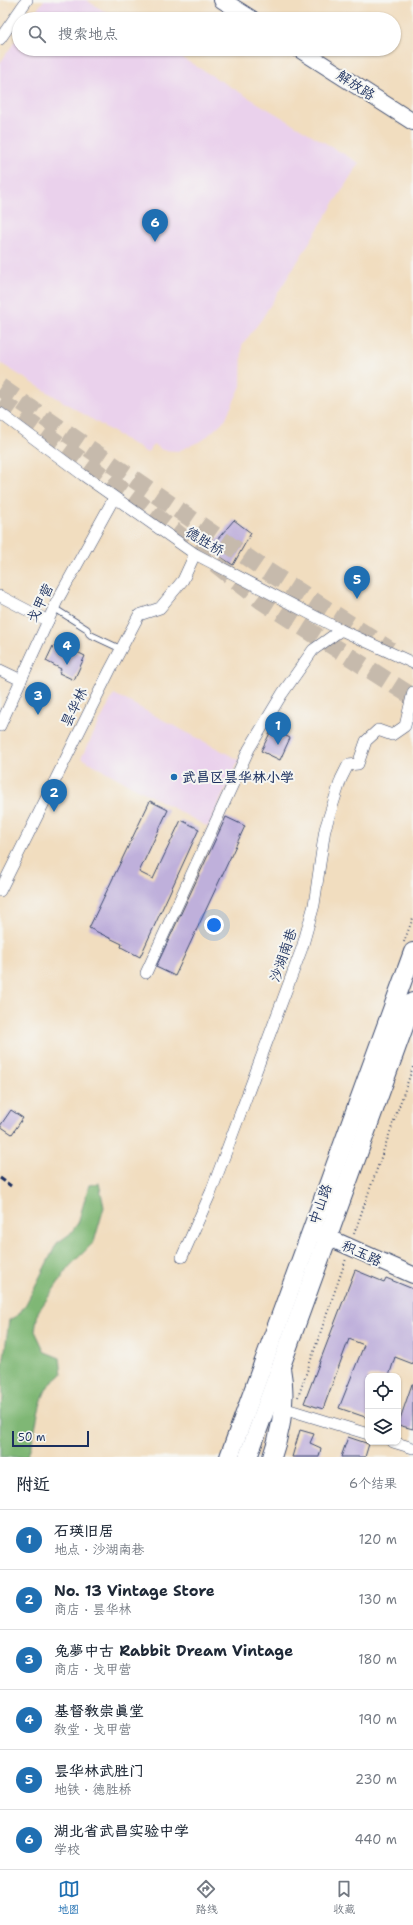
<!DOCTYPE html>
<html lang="zh">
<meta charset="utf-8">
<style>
body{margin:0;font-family:"Shantell Sans","LXGW WenKai TC",sans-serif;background:#f6f6f7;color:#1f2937}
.controls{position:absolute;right:12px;bottom:12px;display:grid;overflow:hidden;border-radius:8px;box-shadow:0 1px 3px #0004}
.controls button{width:36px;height:36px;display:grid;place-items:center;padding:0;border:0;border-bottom:1px solid #e0e1e3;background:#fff;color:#1f2937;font:20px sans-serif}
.scale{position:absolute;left:12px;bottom:10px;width:77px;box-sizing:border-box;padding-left:4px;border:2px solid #1b2f5e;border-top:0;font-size:11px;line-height:14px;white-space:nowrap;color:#1b2f5e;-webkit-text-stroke:3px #f6f6f2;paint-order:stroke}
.you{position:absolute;left:214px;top:925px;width:14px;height:14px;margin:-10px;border:3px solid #fff;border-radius:50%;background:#1a73e8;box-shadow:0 0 0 6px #1a73e833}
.badge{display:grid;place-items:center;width:26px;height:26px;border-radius:50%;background:#1f6fb2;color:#fff;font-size:13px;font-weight:700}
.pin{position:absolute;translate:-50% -33px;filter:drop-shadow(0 1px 2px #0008)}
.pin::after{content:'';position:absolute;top:21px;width:14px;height:12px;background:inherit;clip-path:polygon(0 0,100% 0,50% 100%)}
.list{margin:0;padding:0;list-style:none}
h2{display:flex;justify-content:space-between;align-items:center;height:52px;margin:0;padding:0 16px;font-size:17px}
h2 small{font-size:13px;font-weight:400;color:#747a83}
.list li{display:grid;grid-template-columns:26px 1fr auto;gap:12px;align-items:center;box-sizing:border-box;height:60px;padding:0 16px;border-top:1px solid #e0e1e3}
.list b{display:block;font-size:15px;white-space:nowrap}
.list p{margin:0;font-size:13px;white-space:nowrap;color:#747a83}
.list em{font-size:13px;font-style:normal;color:#747a83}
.icon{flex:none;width:22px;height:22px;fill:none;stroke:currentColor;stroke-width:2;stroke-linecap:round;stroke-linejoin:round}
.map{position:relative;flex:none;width:413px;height:1457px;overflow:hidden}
.search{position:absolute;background:#fff;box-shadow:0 1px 3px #0004;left:12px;right:12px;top:12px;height:44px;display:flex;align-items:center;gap:10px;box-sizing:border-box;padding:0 14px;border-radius:22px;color:#747a83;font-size:15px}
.sheet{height:412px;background:#fff}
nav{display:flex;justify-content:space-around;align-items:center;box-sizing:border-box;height:56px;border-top:1px solid #e0e1e3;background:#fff;font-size:11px;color:#747a83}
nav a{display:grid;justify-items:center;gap:2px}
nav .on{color:#1f6fb2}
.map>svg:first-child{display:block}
</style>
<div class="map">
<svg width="413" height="1457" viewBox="0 0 413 1457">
<rect width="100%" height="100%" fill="#f6f6f2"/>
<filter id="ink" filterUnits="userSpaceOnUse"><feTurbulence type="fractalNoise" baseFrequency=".025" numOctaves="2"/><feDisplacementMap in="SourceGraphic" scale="8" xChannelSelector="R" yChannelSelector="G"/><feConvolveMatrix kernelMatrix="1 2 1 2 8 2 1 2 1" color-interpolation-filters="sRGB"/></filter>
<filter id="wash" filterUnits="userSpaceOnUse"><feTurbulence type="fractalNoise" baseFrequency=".012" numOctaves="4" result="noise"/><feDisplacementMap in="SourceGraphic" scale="16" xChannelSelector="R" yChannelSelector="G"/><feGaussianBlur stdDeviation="0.9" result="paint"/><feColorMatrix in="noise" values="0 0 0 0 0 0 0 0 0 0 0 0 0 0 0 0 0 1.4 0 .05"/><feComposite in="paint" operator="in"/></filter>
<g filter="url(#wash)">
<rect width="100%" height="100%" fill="#f1ddbf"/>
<g fill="#ead1ec">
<polygon points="44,0 86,0 117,19 30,19"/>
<polygon points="19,35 19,49 167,49 359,163 261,320 242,345 241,386 225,420 203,440 178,451 162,450 154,444 147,453 0,363 0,63"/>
<polygon points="114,694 239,760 208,827 81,758"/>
</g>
<path fill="#7fb774" stroke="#4d7369" d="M99 1183 104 1207 94 1242 69 1267 38 1312 35 1331 45 1352 60 1358 62 1374C57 1379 49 1384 46 1390 36 1410 36 1436 27 1457H0V1410L3 1399 2 1372 9 1320 18 1315 26 1304 57 1243 70 1234 78 1223 89 1185Z"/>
<g id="blocks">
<g fill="#bfb0db">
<polygon points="234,520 251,533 233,565 209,549"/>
<polygon points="53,646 69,654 71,649 85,656 74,680 59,673 61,669 46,661"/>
<polygon points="272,729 290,738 280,760 261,751"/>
<polygon points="150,801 168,810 139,872 153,879 181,820 199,829 140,957 121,947 122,944 89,928"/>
<polygon points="226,817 245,826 175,976 156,967"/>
<polygon points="11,1110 23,1118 12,1134 0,1126"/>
<polygon points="355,1270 384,1282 386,1278 413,1289 413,1364 395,1357 389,1376 368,1376 368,1418 339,1408 364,1345 349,1339 323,1409 304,1403"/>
<polygon points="412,1384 413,1384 413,1429 398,1425"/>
<polygon points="300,1430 314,1434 310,1443 321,1448 319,1457 292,1457"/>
<polygon points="348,1437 369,1444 365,1457 341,1457"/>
</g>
</g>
</g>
<g filter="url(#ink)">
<use href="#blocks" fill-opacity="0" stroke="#3b496d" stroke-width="1"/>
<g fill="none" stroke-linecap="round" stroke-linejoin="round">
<g stroke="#c6baac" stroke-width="18" stroke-dasharray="18 9" stroke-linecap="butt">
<polyline points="0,387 264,569 390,650"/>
<polyline points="0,401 133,498 262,601 413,697"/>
</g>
<g stroke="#3b496d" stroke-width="7">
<polyline id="lane" points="54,608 87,629 89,634 121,649"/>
</g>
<g stroke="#3b496d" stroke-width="12">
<g id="street">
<polyline points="0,39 27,0"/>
<polyline points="0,413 83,475 195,554 341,630 413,663"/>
<polyline points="0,596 48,621"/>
<polyline points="0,670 21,680"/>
<polyline points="0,726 57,601 114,498"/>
<polyline points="0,891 110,670 139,615 160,608 183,580 195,554"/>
<polyline points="146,973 249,749 282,694 313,650 341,630"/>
<polyline points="182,1257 211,1192 302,948 314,905 325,829 341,779 348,765 358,764 366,741 378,730 392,735 405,726 413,692"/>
<polyline points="283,1408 368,1434"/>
<polyline points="393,1442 413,1448"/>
</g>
</g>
<g stroke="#3b496d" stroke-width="18">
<g id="secondary">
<polyline points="222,0 252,19"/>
<polyline points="299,49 413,122"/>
<polyline points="316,1232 413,1275"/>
</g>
</g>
<g stroke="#3b496d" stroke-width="20">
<g id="primary">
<polyline points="229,1457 413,952"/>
<polyline points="248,1457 413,1002"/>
<path d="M272 1457C282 1428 287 1399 281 1368"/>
</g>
</g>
<g stroke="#3b496d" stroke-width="2" stroke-dasharray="1 3" stroke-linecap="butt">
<polyline points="404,942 413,918"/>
<polyline points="354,1234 413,1067"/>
<polyline points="298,1397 346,1259"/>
</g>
<use href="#lane" stroke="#fff" stroke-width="5.5"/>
<use href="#street" stroke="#fff" stroke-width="11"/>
<use href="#secondary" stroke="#fff" stroke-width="16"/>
<use href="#primary" stroke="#fff" stroke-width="18"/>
<polyline stroke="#1b2f5e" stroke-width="3" stroke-dasharray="6 3" stroke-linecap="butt" points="0,1178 11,1186"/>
</g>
</g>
<circle fill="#1f6fb2" stroke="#f6f6f2" stroke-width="1.5" cx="174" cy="777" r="4"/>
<g text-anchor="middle" stroke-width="4" stroke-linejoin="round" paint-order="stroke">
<g font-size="14" fill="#1b2f5e" stroke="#f6f6f2">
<text transform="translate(356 85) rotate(33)" y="5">解放路</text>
<text transform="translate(205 541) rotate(31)" y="5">德胜桥</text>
<text transform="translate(40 603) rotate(-64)" y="5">戈甲营</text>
<text transform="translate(74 707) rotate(-64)" y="5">昙华林</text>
<text transform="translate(283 955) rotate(-71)" y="5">沙湖南巷</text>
<text transform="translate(320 1204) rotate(-70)" y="5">中山路</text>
<text transform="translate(362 1253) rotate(25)" y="5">积玉路</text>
</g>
<g font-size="14" font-weight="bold" fill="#1b2f5e" stroke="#f6f6f2" text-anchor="start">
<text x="182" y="782">武昌区昙华林小学</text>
</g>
</g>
</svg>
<div class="controls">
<button><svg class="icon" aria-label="locate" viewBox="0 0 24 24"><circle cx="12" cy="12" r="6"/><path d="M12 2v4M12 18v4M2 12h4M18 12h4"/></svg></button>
<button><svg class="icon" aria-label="layers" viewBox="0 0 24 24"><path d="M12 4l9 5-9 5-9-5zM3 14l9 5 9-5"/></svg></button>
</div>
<div class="scale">50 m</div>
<div class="you"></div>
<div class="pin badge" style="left:278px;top:745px">1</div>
<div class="pin badge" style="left:54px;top:812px">2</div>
<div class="pin badge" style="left:38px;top:715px">3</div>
<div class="pin badge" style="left:67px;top:665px">4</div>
<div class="pin badge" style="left:357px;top:599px">5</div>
<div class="pin badge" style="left:155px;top:242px">6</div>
<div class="search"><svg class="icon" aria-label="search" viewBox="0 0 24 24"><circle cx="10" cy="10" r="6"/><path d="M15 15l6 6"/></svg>搜索地点</div>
</div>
<section class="sheet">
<h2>附近<small>6个结果</small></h2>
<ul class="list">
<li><span class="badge">1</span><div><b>石瑛旧居</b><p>地点 · 沙湖南巷</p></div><em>120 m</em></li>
<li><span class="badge">2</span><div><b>No. 13 Vintage Store</b><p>商店 · 昙华林</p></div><em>130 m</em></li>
<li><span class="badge">3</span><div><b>兔夢中古 Rabbit Dream Vintage</b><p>商店 · 戈甲营</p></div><em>180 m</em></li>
<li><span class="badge">4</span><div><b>基督教崇真堂</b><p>教堂 · 戈甲营</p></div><em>190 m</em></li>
<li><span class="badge">5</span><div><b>昙华林武胜门</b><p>地铁 · 德胜桥</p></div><em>230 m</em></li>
<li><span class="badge">6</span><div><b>湖北省武昌实验中学</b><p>学校</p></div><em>440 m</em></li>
</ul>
</section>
<nav>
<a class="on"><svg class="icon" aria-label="map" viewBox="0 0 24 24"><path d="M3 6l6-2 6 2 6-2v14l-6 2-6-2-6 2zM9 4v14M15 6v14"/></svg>地图</a>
<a><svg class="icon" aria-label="directions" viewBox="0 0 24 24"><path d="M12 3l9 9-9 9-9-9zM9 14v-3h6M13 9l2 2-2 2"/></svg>路线</a>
<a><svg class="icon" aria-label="saved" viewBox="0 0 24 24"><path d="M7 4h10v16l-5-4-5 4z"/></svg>收藏</a>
</nav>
